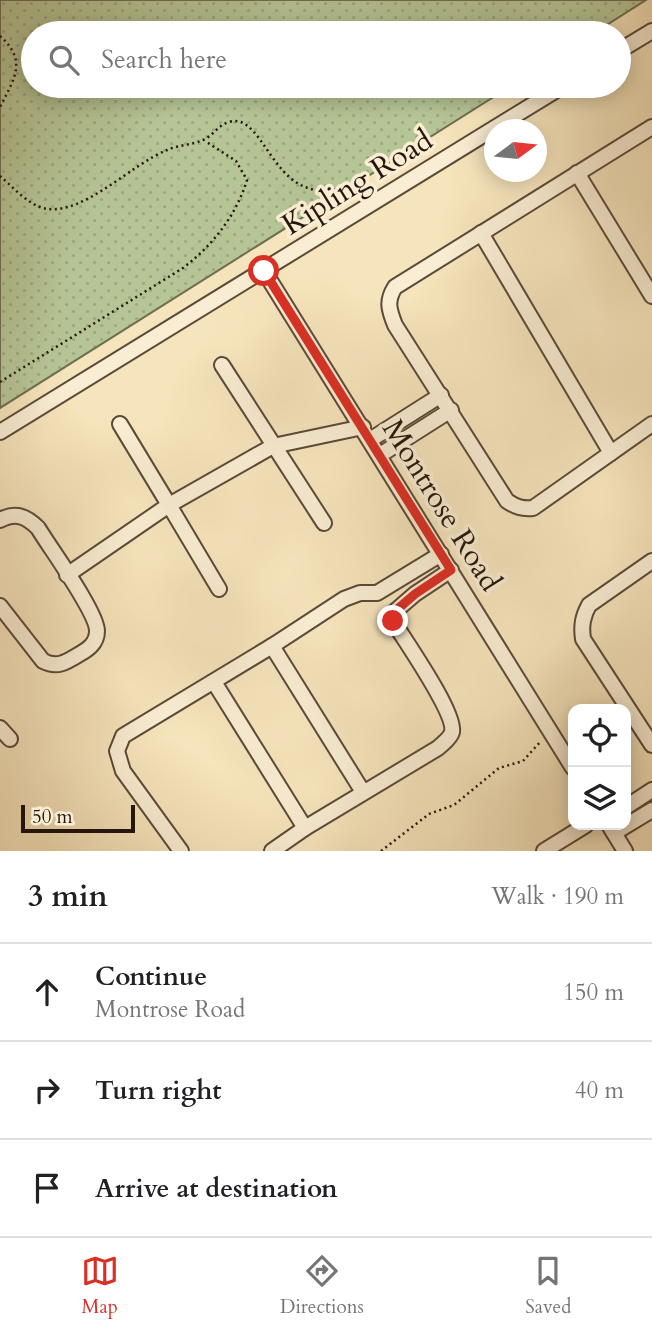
<!DOCTYPE html>
<meta charset="utf-8">
<style>
body{margin:0;font-family:Cardo,serif;background:#f2f2f2;color:#202124}
.controls{position:absolute;right:21px;bottom:21px;display:grid;overflow:hidden;border-radius:14px;box-shadow:0 4px 18px #0003}
.controls button{width:63px;height:63px;display:grid;place-items:center;padding:0;border:0;border-bottom:2px solid #e0e0e0;background:#fff;color:#202124;font:35px sans-serif}
.compass{position:absolute;left:484px;top:119px;width:63px;height:63px;border-radius:50%;background:#fff;box-shadow:0 4px 18px #0003;rotate:75deg}
.scale{position:absolute;left:21px;bottom:18px;width:114px;box-sizing:border-box;padding-left:7px;border:4px solid #27160c;border-top:0;font-size:19px;line-height:24px;white-space:nowrap;color:#27160c;-webkit-text-stroke:5px #f9edd3;paint-order:stroke}
.stop{position:absolute;width:21px;height:21px;margin:-16px;border:5px solid #d93025;border-radius:50%;background:#fff}
.stop.end{background:#d93025;border-color:#fff;box-shadow:0 2px 7px #0008}
.list{margin:0;padding:0;list-style:none}
h2{display:flex;justify-content:space-between;align-items:center;height:91px;margin:0;padding:0 28px;font-size:30px}
h2 small{font-size:23px;font-weight:400;color:#757577}
.list li{display:grid;grid-template-columns:46px 1fr auto;gap:21px;align-items:center;box-sizing:border-box;height:98px;padding:0 28px;border-top:2px solid #e0e0e0}
.list b{display:block;font-size:26px;white-space:nowrap}
.list p{margin:0;font-size:23px;white-space:nowrap;color:#757577}
.list em{font-size:23px;font-style:normal;color:#757577}
.icon{flex:none;width:38px;height:38px;fill:none;stroke:currentColor;stroke-width:2;stroke-linecap:round;stroke-linejoin:round}
.map{position:relative;flex:none;width:652px;height:851px;overflow:hidden}
.search{position:absolute;background:#fff;box-shadow:0 4px 18px #0003;left:21px;right:21px;top:21px;height:77px;display:flex;align-items:center;gap:18px;box-sizing:border-box;padding:0 24px;border-radius:38px;color:#757577;font-size:26px}
.sheet{height:385px;background:#fff}
nav{display:flex;justify-content:space-around;align-items:center;box-sizing:border-box;height:98px;border-top:2px solid #e0e0e0;background:#fff;font-size:19px;color:#757577}
nav a{display:grid;justify-items:center;gap:4px}
nav .on{color:#d93025}
.map>svg:first-child{display:block}
</style>
<div class="map">
<svg width="652" height="851" viewBox="0 0 652 851">
<defs>
<pattern id="grass-dots" width="8" height="8" patternUnits="userSpaceOnUse" patternTransform="scale(1.75)"><rect width="8" height="8" fill="#b6c596"/><path d="M2 2h.1M6 6h.1" fill="none" stroke="#9ca880" stroke-width="1.8" stroke-linecap="round"/></pattern>
</defs>
<rect width="100%" height="100%" fill="#f6e4bc"/>
<filter id="stains"><feTurbulence type="fractalNoise" baseFrequency=".00286" numOctaves="4"/><feColorMatrix values="0 0 0 0 .2 0 0 0 0 .09 0 0 0 0 .02 0 0 0 .5 -.17"/></filter>
<radialGradient id="worn" r=".72"><stop offset=".6" stop-color="#630" stop-opacity="0"/><stop offset="1" stop-color="#630" stop-opacity=".3"/></radialGradient>
<polygon fill="url(#grass-dots)" stroke="#6e6e51" stroke-width="2" points="0,0 646,0 594,33 33,33 33,86 511,86 0,408"/>
<g fill="none" stroke-linecap="round" stroke-linejoin="round">
<g stroke="#5b4a38" stroke-width="18">
<g id="street">
<polyline points="619,51 652,31"/>
<path d="M652 127 395 287C386 301 389 310 395 325L507 501C516 507 522 509 533 508L652 424"/>
<polyline points="577,173 652,296"/>
<polyline points="481,233 611,453"/>
<polyline points="264,271 573,768"/>
<polyline points="222,365 324,523"/>
<polyline points="120,424 169,505 273,446 363,427"/>
<polyline points="0,432 563,86"/>
<polyline points="370,440 441,395"/>
<polyline points="380,455 451,410"/>
<path d="M0 520C16 512 26 516 38 528 50 548 97 612 97 631 97 644 87 650 78 655 65 663 57 668 43 661L0 606"/>
<path d="M652 561 589 605C583 616 581 625 583 639L652 745"/>
<polyline points="67,575 169,505 219,589"/>
<polyline points="272,646 363,792"/>
<polyline points="214,682 305,828"/>
<polyline points="0,728 10,739"/>
<polyline points="626,807 652,790"/>
<polyline points="609,825 625,851"/>
<polyline points="614,833 652,810"/>
<polyline points="181,851 123,771 117,751 123,736 272,646 344,599 360,593 377,593 441,554"/>
<path d="M272 851 305 828 438 748C443 743 450 739 452 732 456 713 405 641 393 621V613L415 594 451 570"/>
<polyline points="544,851 586,825"/>
</g>
</g>
<g stroke="#27160c" stroke-width="2.5" stroke-dasharray="2 3.5" stroke-linecap="butt">
<path d="M0 36C28 61 14 79 0 107"/>
<path d="M0 176C14 188 30 207 48 209 86 213 132 164 167 150 178 145 192 145 203 140 213 136 218 125 229 122 268 110 273 219 352 183"/>
<path d="M0 382 183 268C212 246 236 216 247 180L236 161 205 141"/>
<polyline points="381,851 429,814 454,805 499,768 523,761 541,741"/>
</g>
<use href="#street" stroke="#f9edd3" stroke-width="14"/>
</g>
<g fill="none" stroke-linecap="round" stroke-linejoin="round">
<polyline stroke="#d93025" stroke-width="9" points="264,271 451,570 415,594 393,613 393,621"/>
</g>
<g text-anchor="middle" stroke-width="7" stroke-linejoin="round" paint-order="stroke">
<g font-size="30" fill="#27160c" stroke="#f9edd3">
<text transform="translate(357 182) rotate(-32)" y="10">Kipling Road</text>
<text transform="translate(442 505) rotate(58)" y="10">Montrose Road</text>
</g>
</g>
<rect width="100%" height="100%" filter="url(#stains)"/>
<rect width="100%" height="100%" fill="url(#worn)"/>
</svg>
<div class="controls">
<button><svg class="icon" aria-label="locate" viewBox="0 0 24 24"><circle cx="12" cy="12" r="6"/><path d="M12 2v4M12 18v4M2 12h4M18 12h4"/></svg></button>
<button><svg class="icon" aria-label="layers" viewBox="0 0 24 24"><path d="M12 4l9 5-9 5-9-5zM3 14l9 5 9-5"/></svg></button>
</div>
<svg class="compass" viewBox="-18 -18 36 36"><path d="M0-13l5 13h-10z" fill="#e53935"/><path d="M0 13l5-13h-10z" fill="#757577"/></svg>
<div class="scale">50 m</div>
<div class="stop" style="left:264px;top:271px"></div>
<div class="stop end" style="left:393px;top:621px"></div>
<div class="search"><svg class="icon" aria-label="search" viewBox="0 0 24 24"><circle cx="10" cy="10" r="6"/><path d="M15 15l6 6"/></svg>Search here</div>
</div>
<section class="sheet">
<h2>3 min<small>Walk · 190 m</small></h2>
<ul class="list">
<li><svg class="icon" aria-label="ahead" viewBox="0 0 24 24"><path d="M12 20V5M6 11l6-6 6 6"/></svg><div><b>Continue</b><p>Montrose Road</p></div><em>150 m</em></li>
<li><svg class="icon" aria-label="right" viewBox="0 0 24 24"><path d="M7 20v-9h11M14 6l5 5-5 5"/></svg><div><b>Turn right</b></div><em>40 m</em></li>
<li><svg class="icon" aria-label="arrive" viewBox="0 0 24 24"><path d="M6 21V4h12l-3 4 3 4H6"/></svg><div><b>Arrive at destination</b></div></li>
</ul>
</section>
<nav>
<a class="on"><svg class="icon" aria-label="map" viewBox="0 0 24 24"><path d="M3 6l6-2 6 2 6-2v14l-6 2-6-2-6 2zM9 4v14M15 6v14"/></svg>Map</a>
<a><svg class="icon" aria-label="directions" viewBox="0 0 24 24"><path d="M12 3l9 9-9 9-9-9zM9 14v-3h6M13 9l2 2-2 2"/></svg>Directions</a>
<a><svg class="icon" aria-label="saved" viewBox="0 0 24 24"><path d="M7 4h10v16l-5-4-5 4z"/></svg>Saved</a>
</nav>
